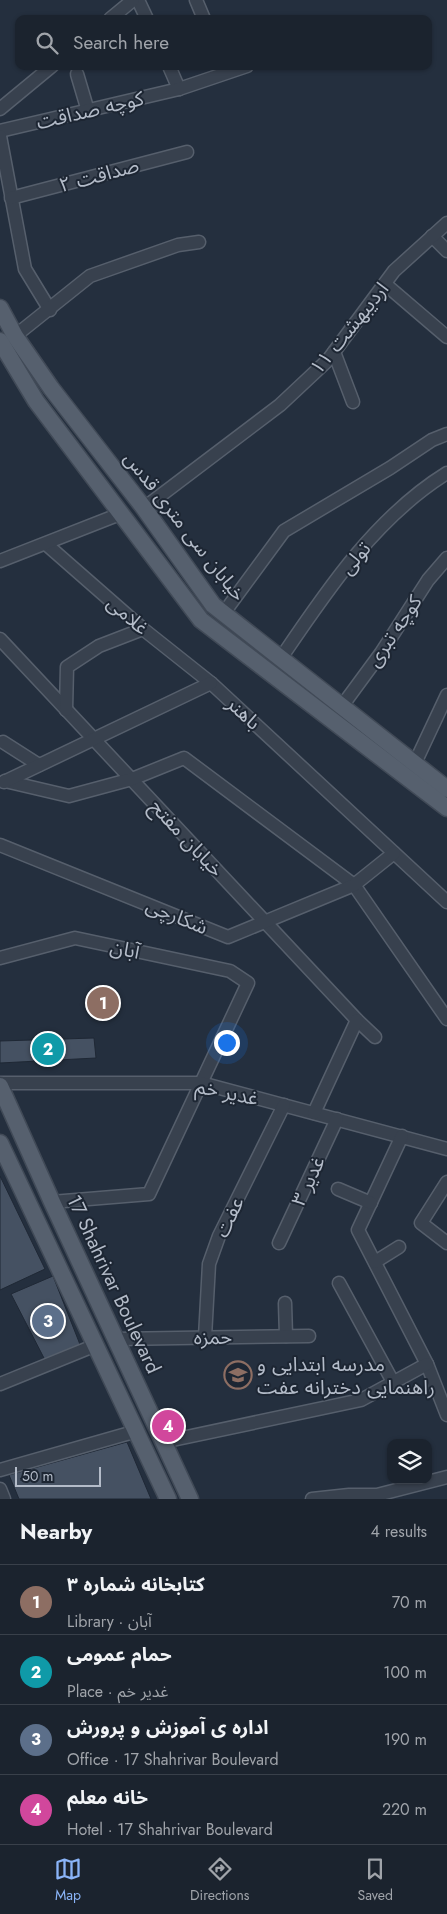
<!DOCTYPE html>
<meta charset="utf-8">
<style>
body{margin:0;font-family:Jost,"Noto Sans Arabic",sans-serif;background:#242b36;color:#f1f3f6}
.controls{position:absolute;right:15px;bottom:15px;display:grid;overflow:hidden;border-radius:10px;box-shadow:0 1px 4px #0004}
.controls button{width:45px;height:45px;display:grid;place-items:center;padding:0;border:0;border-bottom:1px solid #39404a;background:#1b232e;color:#f1f3f6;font:25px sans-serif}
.scale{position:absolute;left:15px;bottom:12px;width:86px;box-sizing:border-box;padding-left:5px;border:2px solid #b4bcc9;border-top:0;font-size:14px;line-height:18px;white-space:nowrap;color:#b4bcc9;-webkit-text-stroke:4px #1d2633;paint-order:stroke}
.you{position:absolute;left:226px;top:1042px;width:18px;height:18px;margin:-12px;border:4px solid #fff;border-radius:50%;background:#1a73e8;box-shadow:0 0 0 8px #1a73e833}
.badge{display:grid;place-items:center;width:32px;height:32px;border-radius:50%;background:#8ab4f8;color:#fff;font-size:16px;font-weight:700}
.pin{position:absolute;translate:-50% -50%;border:2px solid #fff;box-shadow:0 1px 5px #0006}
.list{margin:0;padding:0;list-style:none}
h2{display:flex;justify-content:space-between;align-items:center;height:65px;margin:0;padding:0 20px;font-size:21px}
h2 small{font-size:16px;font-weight:400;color:#a0a4aa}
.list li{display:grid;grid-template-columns:32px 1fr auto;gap:15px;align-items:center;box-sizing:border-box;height:70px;padding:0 20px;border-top:1px solid #39404a}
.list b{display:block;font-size:19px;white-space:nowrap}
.list p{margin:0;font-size:16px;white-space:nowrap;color:#a0a4aa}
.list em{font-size:16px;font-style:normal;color:#a0a4aa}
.icon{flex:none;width:28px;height:28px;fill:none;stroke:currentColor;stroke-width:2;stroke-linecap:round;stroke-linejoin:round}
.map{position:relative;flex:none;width:447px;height:1499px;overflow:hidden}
.search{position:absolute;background:#1b232e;box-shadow:0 1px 4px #0004;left:15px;right:15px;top:15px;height:55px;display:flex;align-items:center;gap:12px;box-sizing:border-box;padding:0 18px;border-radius:10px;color:#a0a4aa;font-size:19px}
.sheet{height:345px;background:#1b232e}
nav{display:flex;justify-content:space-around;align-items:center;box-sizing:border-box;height:70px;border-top:1px solid #39404a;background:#1b232e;font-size:14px;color:#a0a4aa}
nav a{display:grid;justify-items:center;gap:2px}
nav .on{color:#8ab4f8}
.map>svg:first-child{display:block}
</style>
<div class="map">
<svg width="447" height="1499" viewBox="0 0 447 1499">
<rect width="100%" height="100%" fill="#242f3e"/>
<g fill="#455162" stroke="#1f2835">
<polygon points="94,1038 96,1058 0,1063 0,1041"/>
<polygon points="0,1176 45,1269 0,1290"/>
<polygon points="53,1276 81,1347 46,1362 11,1294"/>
<polygon points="127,1442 151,1499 19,1499 9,1475"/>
</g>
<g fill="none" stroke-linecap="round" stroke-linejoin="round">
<g stroke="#565f6c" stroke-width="15">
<g id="minor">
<polyline points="138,0 147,19"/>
<polyline points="196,0 204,19"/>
<polyline points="110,19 133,0"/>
<polyline points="169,66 179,89"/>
<polyline points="77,74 88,111"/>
<polyline points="0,109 52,66"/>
<polyline points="0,131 179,89 247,66"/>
<polyline points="0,136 25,269 50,310"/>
<polyline points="11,198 187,152"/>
<polyline points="432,236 447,251"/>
<polyline points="385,284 447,337"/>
<polyline points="15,336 90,276 178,245 199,242"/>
<polyline points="334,352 353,402"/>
<polyline points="144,508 280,405 328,360 394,271 447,223"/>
<polyline points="46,544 143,629 211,683 447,902"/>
<polyline points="0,561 120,514"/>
<polyline points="223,614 284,531 390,468 432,440 447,434"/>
<polyline points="0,639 357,1020 375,1037"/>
<path d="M281 658C327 590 376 517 447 473"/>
<polyline points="342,706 381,653 428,580 447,558"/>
<polyline points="66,710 67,667 99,646 143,629"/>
<polyline points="3,742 39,765"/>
<polyline points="415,763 447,695"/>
<polyline points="5,781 69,796 132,779 184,758 354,885 447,1019"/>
<polyline points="4,782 211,683"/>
<polyline points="0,845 228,937 354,885 394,853"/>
<polyline points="0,958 75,938 230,971 248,983 149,1194 52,1202"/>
<polyline points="0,1083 201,1083 447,1149"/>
<polyline points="314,1113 357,1020"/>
<polyline points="402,1136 358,1230 427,1364 447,1415"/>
<polyline points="447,1182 421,1223 447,1243"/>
<polyline points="338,1189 371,1203"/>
<polyline points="279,1243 337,1119"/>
<polyline points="375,1262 399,1247"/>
<polyline points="339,1283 393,1382"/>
<polyline points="285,1303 286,1336"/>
<polyline points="205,1337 209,1264 219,1236 284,1105"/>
<polyline points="116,1339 309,1336"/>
<polyline points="0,1384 96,1345"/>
<polyline points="163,1442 361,1400 427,1364"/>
<polyline points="0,1470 137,1431"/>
<polyline points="0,1489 4,1499"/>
<polyline points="312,1499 349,1495 377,1495 447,1477"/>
</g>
</g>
<g stroke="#414a57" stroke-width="19">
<g id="major">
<polyline points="0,308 15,336 51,388 144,508 213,605 447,789"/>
<polyline points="0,341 36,401 201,620 447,808"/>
<polyline points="0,1086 52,1202 190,1499"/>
<polyline points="0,1143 168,1499"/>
</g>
</g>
<use href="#minor" stroke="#38414e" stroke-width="12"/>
<use href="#major" stroke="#56606e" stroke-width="16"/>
</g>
<defs>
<g id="school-ring" transform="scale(1.4375)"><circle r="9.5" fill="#1d2633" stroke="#8d6e63" stroke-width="1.5"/><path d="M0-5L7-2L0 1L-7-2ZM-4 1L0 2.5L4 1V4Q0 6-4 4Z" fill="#8d6e63"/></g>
</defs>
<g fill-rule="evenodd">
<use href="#school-ring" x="238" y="1375"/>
</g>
<g text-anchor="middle" stroke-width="4" stroke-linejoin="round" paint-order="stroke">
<g font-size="20" fill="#b4bcc9" stroke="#1d2633">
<text transform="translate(90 110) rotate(-13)" y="7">کوچه صداقت</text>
<text transform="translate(99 175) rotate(-15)" y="7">صداقت ۲</text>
<text transform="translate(349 328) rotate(-51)" y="7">۱۱ اردیبهشت</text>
<text transform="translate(185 526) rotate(52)" y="7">خیابان سی متری قدس</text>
<text transform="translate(355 558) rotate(-50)" y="7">تولی</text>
<text transform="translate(128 615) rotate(41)" y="7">غلامی</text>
<text transform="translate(394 631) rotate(-56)" y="7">کوچه تبری</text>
<text transform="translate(244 713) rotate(43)" y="7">باهنر</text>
<text transform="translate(187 838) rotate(47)" y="7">خیابان مفتح</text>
<text transform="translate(177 916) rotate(22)" y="7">شکارچی</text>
<text transform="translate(125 949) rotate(12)" y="7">آبان</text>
<text transform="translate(227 1092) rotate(12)" y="7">غدیر خم</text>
<text transform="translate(308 1181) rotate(-65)" y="7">غدیر ۳</text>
<text transform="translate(229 1217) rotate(-65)" y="7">عفت</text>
<text transform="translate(114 1284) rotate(65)" y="7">17 Shahrivar Boulevard</text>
<text transform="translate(213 1337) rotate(-1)" y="7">حمزه</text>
</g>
<g font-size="20" fill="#b4bcc9" stroke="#1d2633" text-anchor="start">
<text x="257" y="1371">مدرسه ابتدایی و<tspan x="257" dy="23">راهنمایی دخترانه عفت</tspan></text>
</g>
</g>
</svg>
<div class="controls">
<button><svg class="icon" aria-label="layers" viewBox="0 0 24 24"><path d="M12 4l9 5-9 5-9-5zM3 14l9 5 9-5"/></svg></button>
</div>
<div class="scale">50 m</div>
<div class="you"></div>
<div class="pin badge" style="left:103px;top:1003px;background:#8d6e63">1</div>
<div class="pin badge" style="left:48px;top:1049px;background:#0f9aa8">2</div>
<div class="pin badge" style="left:48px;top:1321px;background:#5c6f8a">3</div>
<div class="pin badge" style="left:168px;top:1426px;background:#d1479c">4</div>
<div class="search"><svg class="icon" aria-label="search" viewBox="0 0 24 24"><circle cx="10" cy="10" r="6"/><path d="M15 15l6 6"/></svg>Search here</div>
</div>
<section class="sheet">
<h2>Nearby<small>4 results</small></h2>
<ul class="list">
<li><span class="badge" style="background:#8d6e63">1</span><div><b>کتابخانه شماره ۳</b><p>Library · آبان</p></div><em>70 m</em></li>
<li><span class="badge" style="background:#0f9aa8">2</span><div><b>حمام عمومی</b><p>Place · غدیر خم</p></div><em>100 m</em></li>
<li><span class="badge" style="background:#5c6f8a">3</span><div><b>اداره ی آموزش و پرورش</b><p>Office · 17 Shahrivar Boulevard</p></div><em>190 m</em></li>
<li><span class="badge" style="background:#d1479c">4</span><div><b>خانه معلم</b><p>Hotel · 17 Shahrivar Boulevard</p></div><em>220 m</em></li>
</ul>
</section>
<nav>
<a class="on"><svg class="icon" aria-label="map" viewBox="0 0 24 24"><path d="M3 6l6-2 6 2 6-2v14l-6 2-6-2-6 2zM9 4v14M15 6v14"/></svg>Map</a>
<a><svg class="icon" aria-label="directions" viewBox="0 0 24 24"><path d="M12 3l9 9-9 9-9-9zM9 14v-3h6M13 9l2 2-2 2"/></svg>Directions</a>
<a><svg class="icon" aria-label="saved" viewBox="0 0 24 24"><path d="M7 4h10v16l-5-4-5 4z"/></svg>Saved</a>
</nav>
